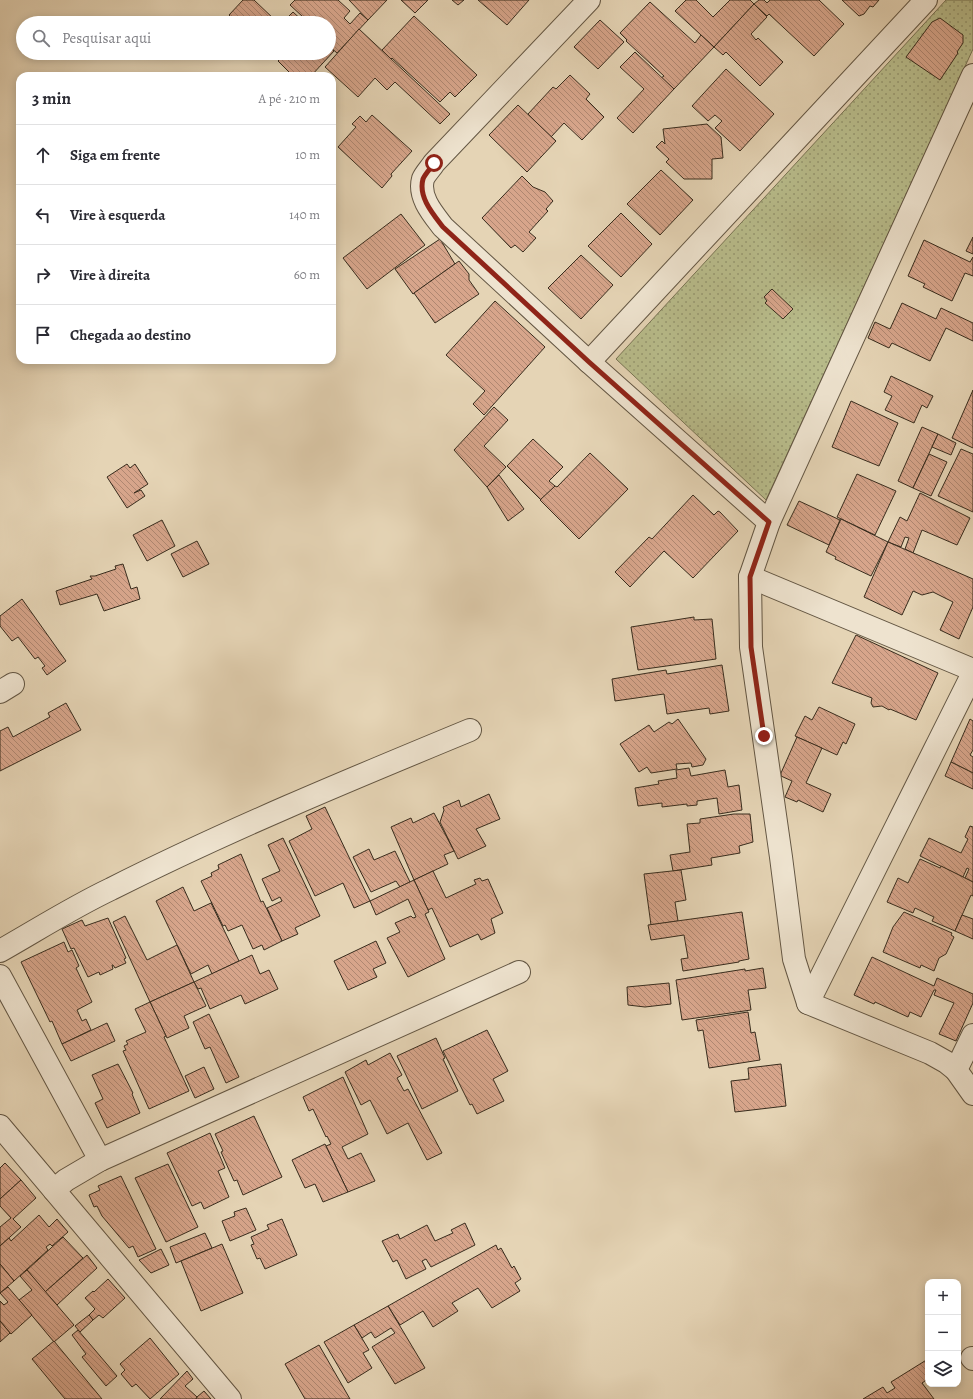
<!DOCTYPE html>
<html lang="pt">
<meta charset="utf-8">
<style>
body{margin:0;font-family:Alegreya,serif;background:#f2f2f3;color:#2b2b33}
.controls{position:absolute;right:12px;bottom:12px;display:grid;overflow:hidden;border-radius:8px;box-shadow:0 2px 10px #0003}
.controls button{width:36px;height:36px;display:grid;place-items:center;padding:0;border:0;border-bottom:1px solid #e1e1e2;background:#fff;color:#2b2b33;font:20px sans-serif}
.stop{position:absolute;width:12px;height:12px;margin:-9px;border:3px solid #8f2418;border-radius:50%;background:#fff}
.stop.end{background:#8f2418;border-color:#fff;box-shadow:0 1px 4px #0008}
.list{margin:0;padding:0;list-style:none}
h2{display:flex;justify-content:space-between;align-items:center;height:52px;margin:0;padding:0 16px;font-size:17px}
h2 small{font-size:13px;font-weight:400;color:#7c7c81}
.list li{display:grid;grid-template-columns:26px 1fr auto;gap:12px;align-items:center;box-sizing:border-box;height:60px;padding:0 16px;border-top:1px solid #e1e1e2}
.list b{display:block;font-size:15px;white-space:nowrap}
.list em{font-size:13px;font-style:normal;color:#7c7c81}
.icon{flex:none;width:22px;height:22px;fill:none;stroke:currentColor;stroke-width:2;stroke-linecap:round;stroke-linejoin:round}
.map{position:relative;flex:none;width:973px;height:1399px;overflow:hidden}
.search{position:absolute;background:#fff;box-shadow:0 2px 10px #0003;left:16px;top:16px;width:320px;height:44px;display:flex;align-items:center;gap:10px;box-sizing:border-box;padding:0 14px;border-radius:22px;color:#7c7c81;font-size:15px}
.panel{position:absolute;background:#fff;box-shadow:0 2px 10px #0003;left:16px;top:72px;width:320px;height:292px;border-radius:12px}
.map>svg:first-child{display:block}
</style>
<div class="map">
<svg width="973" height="1399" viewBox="0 0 973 1399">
<defs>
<pattern id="park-dots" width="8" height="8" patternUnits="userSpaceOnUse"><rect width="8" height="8" fill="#b8bc8b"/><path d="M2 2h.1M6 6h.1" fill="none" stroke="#979971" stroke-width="1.8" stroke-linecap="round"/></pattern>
<pattern id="building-back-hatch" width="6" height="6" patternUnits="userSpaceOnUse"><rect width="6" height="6" fill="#d7a58b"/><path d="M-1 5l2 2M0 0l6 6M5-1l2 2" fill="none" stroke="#af8771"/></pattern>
</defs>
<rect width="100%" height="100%" fill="#e5d4b5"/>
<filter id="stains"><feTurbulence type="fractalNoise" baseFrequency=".005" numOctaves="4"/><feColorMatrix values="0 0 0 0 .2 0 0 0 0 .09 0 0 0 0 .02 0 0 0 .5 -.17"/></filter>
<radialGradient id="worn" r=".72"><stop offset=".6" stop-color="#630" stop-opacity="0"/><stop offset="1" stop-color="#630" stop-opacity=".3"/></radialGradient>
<polygon fill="url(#park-dots)" stroke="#787454" points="946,0 973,0 973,49 766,500 616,359"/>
<g fill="url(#building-back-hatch)" stroke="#382c1d">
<polygon points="243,0 254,0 275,20 272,23 237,23 229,15"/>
<polygon points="295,0 338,0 350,11 344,18 350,24 360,13 368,20 337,53 329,46 329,23 312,23 304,16 303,17 290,5"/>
<polygon points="349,0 387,0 368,20"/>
<polygon points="401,0 428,0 415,13"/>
<polygon points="452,0 464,0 458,5"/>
<polygon points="478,0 529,0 507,25"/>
<polygon points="686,0 696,0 713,17 730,0 750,0 754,4 714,47 675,11"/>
<polygon points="759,0 764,0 767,3 770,0 819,0 844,24 814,56 769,14 767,16 754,4"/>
<polygon points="842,0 879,0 873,7 870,6 864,14 859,16"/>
<polygon points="650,2 695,43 701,35 714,47 674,89 661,78 664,76 626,41 627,40 620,33"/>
<polygon points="754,4 767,17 751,34 756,40 758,38 783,62 760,86 726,52 723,55 714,47"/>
<polygon points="293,12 305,23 282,23"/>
<polygon points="414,16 477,75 455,97 450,92 440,102 392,58 391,59 382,50"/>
<polygon points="940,18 963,35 963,43 957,52 958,53 940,80 906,57 932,22"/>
<polygon points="600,20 624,42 598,69 574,47"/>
<polygon points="359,29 450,114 440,124 395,82 387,90 375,78 358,97 325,67"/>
<polygon points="329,46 334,51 311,76 293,76 278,61 286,53 329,53"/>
<polygon points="635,52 674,89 633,133 617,118 644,89 620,67"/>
<polygon points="726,69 774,114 740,151 715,128 722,121 715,115 708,121 692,106"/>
<polygon points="570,75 590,94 586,99 604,117 582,140 564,123 551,137 528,114 553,87 556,89"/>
<polygon points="518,105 556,141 527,172 489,135"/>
<polygon points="372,115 412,151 391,174 392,176 382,188 338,147 356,127 352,124 360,116 366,122"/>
<polygon points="707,124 721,137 723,158 712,159 712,179 684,179 666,162 669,159 656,147 662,141 665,144 663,129"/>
<polygon points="661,170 693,200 660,235 627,204"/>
<polygon points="522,176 533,187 545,192 553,201 546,209 548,211 529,232 536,238 523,252 515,245 511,248 482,218"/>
<polygon points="621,213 652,244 621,277 588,246"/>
<polygon points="401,214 425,245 367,289 343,258"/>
<polygon points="973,237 973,254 966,251"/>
<polygon points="440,239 455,264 413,294 395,269"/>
<polygon points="924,240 970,262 973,257 973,276 965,273 952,301 923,287 925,284 908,276"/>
<polygon points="581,255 613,285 581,319 548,288"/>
<polygon points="459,261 469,274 469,280 479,294 435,323 414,293"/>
<polygon points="772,289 793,309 783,319 765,303 767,301 764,297"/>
<polygon points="495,301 545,347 484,415 473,404 485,391 446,355"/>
<polygon points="902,303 936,319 941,308 973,323 973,341 946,328 930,361 892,343 889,348 868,338 875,322 890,329"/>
<polygon points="891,376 933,396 927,408 922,405 914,423 885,410 892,396 884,392"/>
<polygon points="973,390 973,448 952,438"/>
<polygon points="851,401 898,423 879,466 832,447"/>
<polygon points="494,407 508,420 484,446 506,467 487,487 454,450"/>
<polygon points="922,427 938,434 913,488 898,481"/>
<polygon points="938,434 956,443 951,455 932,447"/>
<polygon points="533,439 563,467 549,481 555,486 541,500 507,466"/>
<polygon points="961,449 973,454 973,512 938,496"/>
<polygon points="590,453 628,489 579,539 540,500 555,486 557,487"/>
<polygon points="929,454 947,462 931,496 913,488"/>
<polygon points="127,464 130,468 135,464 148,484 134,493 141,490 145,496 127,508 107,477"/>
<polygon points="857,474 896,491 875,535 837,517"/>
<polygon points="499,475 524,509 508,521 487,487"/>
<polygon points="920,493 970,518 957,545 922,530 913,553 905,549 909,538 905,537 901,547 888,542 900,517 907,521"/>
<polygon points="693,495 714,515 718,511 720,512 738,531 693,578 664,551 630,587 615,572 649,537 652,539"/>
<polygon points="799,501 840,520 829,545 787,525"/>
<polygon points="841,519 888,542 871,576 835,559 836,557 826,552"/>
<polygon points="162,520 175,546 147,561 133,535"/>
<polygon points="197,541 209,564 183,577 171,554"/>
<polygon points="888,542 973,579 973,607 959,639 940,630 953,602 933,592 922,595 913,591 902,615 864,597"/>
<polygon points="123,564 131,589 137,587 140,599 104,611 97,594 60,605 56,591 92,579 90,576 95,576 116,569 115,566"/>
<polygon points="22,599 66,661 47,675 42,668 45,666 38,657 35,659 18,637 12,641 0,626 0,616"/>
<polygon points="694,617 694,620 712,619 716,659 638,670 631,627"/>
<polygon points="856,635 938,673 916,720 890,709 889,710 882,706 873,707 871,703 872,698 832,683"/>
<polygon points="722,665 729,711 710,714 709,708 667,714 664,694 615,701 612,679 666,670 667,674"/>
<polygon points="66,703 81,730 0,771 0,731 8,727 13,737 50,717 48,713"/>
<polygon points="819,707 855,724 846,744 843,742 837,755 795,736 805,716 812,720"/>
<polygon points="678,719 706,759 703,765 692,767 691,763 676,764 677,769 651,773 647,767 639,772 620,744 649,725 654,732 669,722 672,724"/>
<polygon points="970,719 973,721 973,750 970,755 973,757 973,773 951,762"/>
<polygon points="797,737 822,748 806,783 831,794 823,812 798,800 797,802 785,797 792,781 781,776 781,773"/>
<polygon points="951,762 973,773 973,789 945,776"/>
<polygon points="689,768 691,776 725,770 728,787 739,785 742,810 719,814 717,798 697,801 697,805 687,806 687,804 662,807 662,803 638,806 635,788 659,784 658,781 677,778 676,770"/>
<polygon points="489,794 500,819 476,829 486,846 458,859 440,822 444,810 443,807 459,800 461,807"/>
<polygon points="325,807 370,901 354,908 343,883 315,896 289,841 312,829 306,816"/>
<polygon points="434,813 454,851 444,855 448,864 414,880 391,827 411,818 413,823"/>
<polygon points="734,814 750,814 753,842 739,846 740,853 711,858 712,865 673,871 670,855 690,852 687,824 700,823 700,819"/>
<polygon points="970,826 973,827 973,882 965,878 969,869 967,868 963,877 920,856 929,838 961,853 968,839 965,837"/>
<polygon points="283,838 320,916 295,928 298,934 282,941 267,908 282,901 280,897 272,901 262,879 280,871 268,845"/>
<polygon points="369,849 374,860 395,851 410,882 400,887 396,881 371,892 353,857"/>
<polygon points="241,854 261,902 263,901 282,941 264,950 262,945 253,949 242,925 228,931 225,925 223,926 201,881 212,876 211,873 219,869 218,865"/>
<polygon points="920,859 940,868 941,866 973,882 973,896 971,895 955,931 932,921 934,917 915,908 913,913 887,902 898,878 908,883"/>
<polygon points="681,870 686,900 675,902 678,921 651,925 644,874"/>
<polygon points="433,871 446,898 476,884 474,880 480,878 482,881 488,879 503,913 491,919 495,933 481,940 478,934 450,947 432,908 428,910 414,880"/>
<polygon points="414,880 429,912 425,914 445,959 408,977 387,938 400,932 395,923 411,916 413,918 416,917 408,899 376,915 370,901"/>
<polygon points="183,887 194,911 211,903 239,961 212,974 208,965 191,974 156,901"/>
<polygon points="742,912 749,959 739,961 739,962 683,971 681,959 688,958 684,935 651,940 648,925"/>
<polygon points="904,912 952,933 951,935 954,937 946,954 939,958 934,971 921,965 920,968 883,952 893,927"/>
<polygon points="962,915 973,919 973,939 955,931"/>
<polygon points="125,916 147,960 177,945 194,982 150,1002 113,922"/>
<polygon points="108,918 126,958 124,959 126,963 115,968 113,965 112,965 113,969 100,975 99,972 88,977 74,948 71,949 62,929 82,920 85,926"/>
<polygon points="376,941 386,963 373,969 377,977 348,990 334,961"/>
<polygon points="64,942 68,952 72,950 79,966 76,968 92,1002 77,1010 82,1021 86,1019 91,1030 62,1044 52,1021 50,1022 21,962"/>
<polygon points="252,955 260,974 269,970 278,989 245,1004 241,995 210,1009 201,988 198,989 194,982"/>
<polygon points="872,957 934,986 937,978 973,994 973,1003 956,1041 939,1034 954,1003 934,995 936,990 934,990 921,1017 910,1012 908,1017 875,1002 874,1004 854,995"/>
<polygon points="763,968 766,988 748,990 751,1010 682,1020 676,980 745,969 745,971"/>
<polygon points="194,982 206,1006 184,1016 189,1028 167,1038 150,1002"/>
<polygon points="669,983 671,1004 645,1007 628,1005 627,987"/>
<polygon points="150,1002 166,1036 164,1037 189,1091 149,1109 123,1051 126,1050 124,1046 128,1044 126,1041 146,1032 135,1009"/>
<polygon points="748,1012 751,1033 755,1032 760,1060 709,1068 703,1030 698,1031 696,1020"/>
<polygon points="209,1014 239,1077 226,1083 210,1047 205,1049 193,1022"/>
<polygon points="107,1023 115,1041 71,1061 62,1044"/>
<polygon points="487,1030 508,1071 493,1079 504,1101 477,1114 472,1104 470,1105 443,1051"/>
<polygon points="436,1038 445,1058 443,1059 458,1091 422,1109 397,1056"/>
<polygon points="390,1053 402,1075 397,1078 404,1091 408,1089 442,1153 427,1160 408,1123 387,1134 370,1100 361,1105 345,1072 366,1060 368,1065"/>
<polygon points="118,1064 133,1093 132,1094 140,1113 107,1128 95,1103 103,1099 92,1075"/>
<polygon points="781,1064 786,1106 735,1112 731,1081 749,1079 748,1068"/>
<polygon points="204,1067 214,1089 195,1098 185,1076"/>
<polygon points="343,1077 368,1134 342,1147 348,1159 361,1153 375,1181 348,1192 326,1146 331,1144 327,1136 326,1137 313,1109 309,1111 303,1097"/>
<polygon points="254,1116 282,1177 243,1195 237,1180 234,1181 221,1152 223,1151 215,1134"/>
<polygon points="210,1133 225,1168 218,1171 229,1197 204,1209 201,1202 192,1206 167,1153"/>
<polygon points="325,1144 348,1192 323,1202 315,1184 305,1188 292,1160"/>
<polygon points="5,1163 21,1180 0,1199 0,1168"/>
<polygon points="168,1164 198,1227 166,1242 135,1178"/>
<polygon points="121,1176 156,1249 138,1257 133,1246 129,1248 102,1216 97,1206 94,1207 89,1195 100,1190 98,1186"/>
<polygon points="21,1180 36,1198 13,1219 21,1227 0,1246 0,1227 11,1218 0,1206 0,1199"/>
<polygon points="246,1208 256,1230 230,1241 222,1221 235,1216 234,1212"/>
<polygon points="39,1215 49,1227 57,1219 68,1232 52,1246 50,1244 46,1247 48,1250 14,1281 0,1264 0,1246 9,1238 11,1241"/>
<polygon points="282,1219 297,1255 265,1269 260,1258 257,1259 251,1245 254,1244 251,1237 269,1229 267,1225"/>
<polygon points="465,1223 475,1245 431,1267 426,1259 422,1261 426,1269 406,1279 397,1260 393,1262 382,1241 398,1234 400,1239 427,1225 435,1241 453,1233 451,1230"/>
<polygon points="205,1233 212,1248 176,1263 170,1247"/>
<polygon points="63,1237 83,1258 45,1292 27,1270"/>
<polygon points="222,1244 243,1293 201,1311 181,1261"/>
<polygon points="496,1245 498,1250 501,1248 512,1268 514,1266 521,1279 515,1283 520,1291 492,1308 478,1288 452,1303 458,1311 433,1327 423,1311 400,1325 388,1306"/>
<polygon points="161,1249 169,1265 151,1273 139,1260"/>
<polygon points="87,1255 97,1268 57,1305 45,1292"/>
<polygon points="0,1264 14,1281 0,1293"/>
<polygon points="27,1270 74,1325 54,1342 19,1300 32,1290 20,1276"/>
<polygon points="108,1279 125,1298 103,1318 99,1315 93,1320 89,1315 95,1309 85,1298 93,1291 94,1292"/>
<polygon points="8,1287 32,1315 11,1334 0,1321 0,1301 4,1305 8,1302 0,1293"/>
<polygon points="388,1306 425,1368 395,1384 372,1347 395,1333 391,1328 375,1338 371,1332 362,1338 354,1325"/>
<polygon points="89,1315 93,1320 80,1332 75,1326"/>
<polygon points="0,1321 10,1333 0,1342"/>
<polygon points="354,1325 369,1350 363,1353 372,1368 348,1383 324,1342"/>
<polygon points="78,1330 117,1376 106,1386 82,1357 86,1354 72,1335"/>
<polygon points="150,1338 179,1374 150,1399 136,1384 132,1387 121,1374 125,1370 120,1364"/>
<polygon points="54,1341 58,1346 102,1399 65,1399 32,1359"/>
<polygon points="319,1345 350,1399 305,1399 285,1364"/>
<polygon points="928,1359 928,1379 922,1383 934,1399 863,1399 883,1387 887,1393 895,1388 891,1382"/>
<polygon points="187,1371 193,1379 185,1386 197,1397 196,1399 160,1399"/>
<polygon points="204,1391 211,1399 196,1399 197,1397"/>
</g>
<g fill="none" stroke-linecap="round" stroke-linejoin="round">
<g stroke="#635643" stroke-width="24">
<g id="minor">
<path d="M589 0 434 163C431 168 425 174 423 179 418 197 433 214 443 227L589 362 769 522"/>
<polyline points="589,362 926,0"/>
<polyline points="750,577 973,670"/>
<polyline points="0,692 13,684"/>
<path d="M0 951C37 930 73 907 111 889 228 830 349 780 470 730"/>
<polyline points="0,976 100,1160"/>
<polyline points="808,1003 973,673"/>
<polyline points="973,1035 956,1070 973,1094"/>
<polyline points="956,1070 946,1062 930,1053 808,1003 794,959 781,857 751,647 750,577 769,522 973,75"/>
<polyline points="0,1126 230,1399"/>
<polyline points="54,1190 66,1180 100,1160 519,972"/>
<polyline points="972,1358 973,1359"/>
</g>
</g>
<use href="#minor" stroke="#eee3cf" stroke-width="22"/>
</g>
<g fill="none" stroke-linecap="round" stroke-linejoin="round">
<path stroke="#8f2418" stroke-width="5" d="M434 163C431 168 425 174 423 179 418 197 433 214 443 227L589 362 769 522 750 577 751 647 764 736"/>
</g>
<rect width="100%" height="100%" filter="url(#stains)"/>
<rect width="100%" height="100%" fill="url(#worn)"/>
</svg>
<div class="controls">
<button>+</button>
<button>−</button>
<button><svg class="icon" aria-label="layers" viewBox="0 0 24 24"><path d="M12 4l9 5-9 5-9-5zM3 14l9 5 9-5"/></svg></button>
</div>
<div class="stop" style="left:434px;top:163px"></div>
<div class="stop end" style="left:764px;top:736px"></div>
<div class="search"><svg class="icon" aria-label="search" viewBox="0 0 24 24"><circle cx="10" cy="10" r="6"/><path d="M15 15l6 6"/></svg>Pesquisar aqui</div>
<section class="panel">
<h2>3 min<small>A pé · 210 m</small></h2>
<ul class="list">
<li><svg class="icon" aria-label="ahead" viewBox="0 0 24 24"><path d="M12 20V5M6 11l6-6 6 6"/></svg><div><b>Siga em frente</b></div><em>10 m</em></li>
<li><svg class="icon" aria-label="left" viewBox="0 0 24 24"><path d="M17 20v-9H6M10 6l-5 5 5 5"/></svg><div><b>Vire à esquerda</b></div><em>140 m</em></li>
<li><svg class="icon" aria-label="right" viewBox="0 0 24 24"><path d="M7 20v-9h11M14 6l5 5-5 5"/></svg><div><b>Vire à direita</b></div><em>60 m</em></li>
<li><svg class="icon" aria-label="arrive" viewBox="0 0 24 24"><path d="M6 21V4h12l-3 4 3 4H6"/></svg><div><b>Chegada ao destino</b></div></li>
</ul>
</section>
</div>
